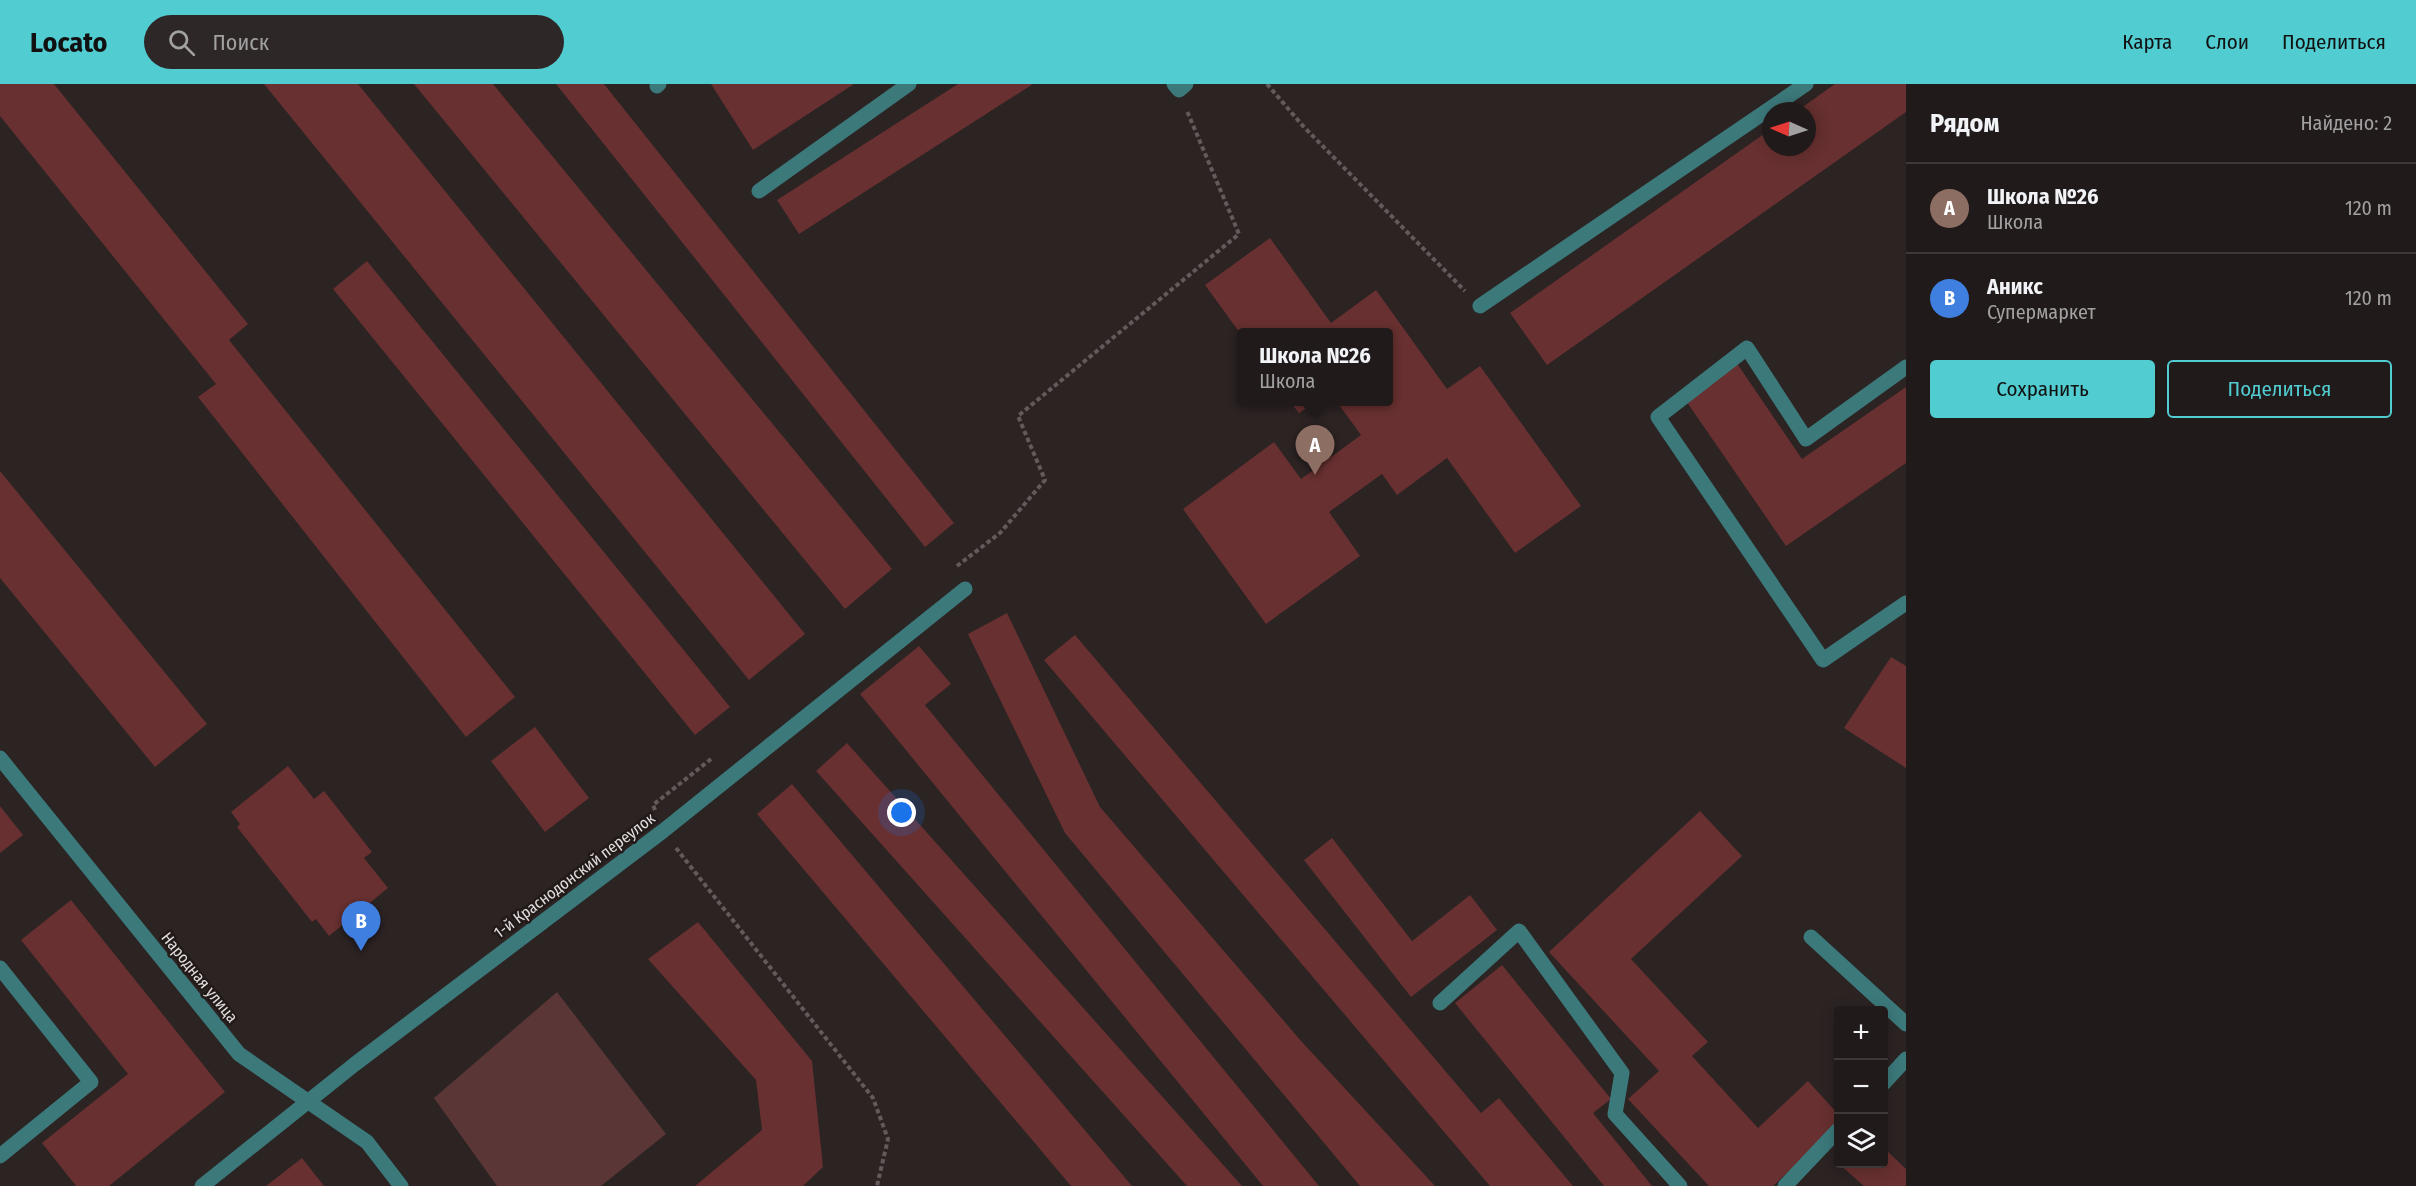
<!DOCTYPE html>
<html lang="ru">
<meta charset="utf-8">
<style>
body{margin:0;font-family:"Fira Sans Condensed",sans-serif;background:#2d2727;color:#f1f3f6}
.controls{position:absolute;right:18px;bottom:18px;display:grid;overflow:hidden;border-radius:6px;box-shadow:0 3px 15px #0003}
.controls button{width:54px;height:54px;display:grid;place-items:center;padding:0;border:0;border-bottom:2px solid #3e3839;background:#211a1a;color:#f1f3f6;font:30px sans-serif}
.compass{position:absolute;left:1762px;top:18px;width:54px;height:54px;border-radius:50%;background:#211a1a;box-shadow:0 3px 15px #0003;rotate:273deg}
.you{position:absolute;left:902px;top:729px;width:21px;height:21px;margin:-15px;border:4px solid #fff;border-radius:50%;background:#1a73e8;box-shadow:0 0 0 9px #1a73e833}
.badge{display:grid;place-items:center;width:39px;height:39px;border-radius:50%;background:#51ccd1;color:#fff;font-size:20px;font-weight:700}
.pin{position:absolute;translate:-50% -50px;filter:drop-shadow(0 2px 3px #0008)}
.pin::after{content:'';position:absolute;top:32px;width:21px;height:18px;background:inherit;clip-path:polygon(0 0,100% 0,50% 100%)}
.popup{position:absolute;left:1237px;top:244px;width:156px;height:78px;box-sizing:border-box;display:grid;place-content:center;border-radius:6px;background:#211a1a;filter:drop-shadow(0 2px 4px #0005);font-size:20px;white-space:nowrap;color:#a2a1a2}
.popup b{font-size:22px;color:#f1f3f6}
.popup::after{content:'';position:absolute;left:50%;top:100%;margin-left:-12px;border:12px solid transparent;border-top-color:#211a1a}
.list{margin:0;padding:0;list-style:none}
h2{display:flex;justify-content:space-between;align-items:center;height:78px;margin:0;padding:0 24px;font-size:26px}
h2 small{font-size:20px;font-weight:400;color:#a2a1a2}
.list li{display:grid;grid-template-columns:39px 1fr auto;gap:18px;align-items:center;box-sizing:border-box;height:90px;padding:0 24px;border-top:2px solid #3e3839}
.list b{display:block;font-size:22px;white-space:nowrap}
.list p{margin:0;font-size:20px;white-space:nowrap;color:#a2a1a2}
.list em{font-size:20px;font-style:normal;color:#a2a1a2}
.actions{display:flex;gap:12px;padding:18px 24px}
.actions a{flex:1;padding:14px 0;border:2px solid #51ccd1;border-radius:6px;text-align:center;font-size:21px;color:#51ccd1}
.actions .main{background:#51ccd1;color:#111}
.icon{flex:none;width:33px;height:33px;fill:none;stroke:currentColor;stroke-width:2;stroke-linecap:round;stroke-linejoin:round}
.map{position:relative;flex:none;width:1906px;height:1102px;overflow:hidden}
header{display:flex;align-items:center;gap:36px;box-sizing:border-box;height:84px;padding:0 30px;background:#51ccd1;color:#111}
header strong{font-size:28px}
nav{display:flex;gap:33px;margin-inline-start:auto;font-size:21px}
.search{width:420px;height:54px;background:#2d2727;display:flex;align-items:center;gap:15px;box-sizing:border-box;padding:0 21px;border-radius:33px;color:#a2a1a2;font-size:22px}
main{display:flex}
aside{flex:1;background:#211a1a}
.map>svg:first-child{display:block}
</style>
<header>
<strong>Locato</strong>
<div class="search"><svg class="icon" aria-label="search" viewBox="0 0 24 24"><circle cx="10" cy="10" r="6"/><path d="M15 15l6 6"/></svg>Поиск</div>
<nav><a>Карта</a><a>Слои</a><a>Поделиться</a></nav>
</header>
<main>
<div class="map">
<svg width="1906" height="1102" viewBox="0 0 1906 1102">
<rect width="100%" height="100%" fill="#2c2323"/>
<polygon fill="#5a3736" points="557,908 666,1050 601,1102 497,1102 434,1014"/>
<g fill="#683030">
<polygon points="0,0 54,0 248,240 229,256 515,613 466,653 198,313 216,300 0,32"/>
<polygon points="264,0 358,0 805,550 749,596"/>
<polygon points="414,0 493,0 892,485 845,525"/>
<polygon points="556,0 604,0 954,439 925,463"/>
<polygon points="711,0 854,0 753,66"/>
<polygon points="958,0 1033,0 799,150 777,116"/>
<polygon points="1835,0 1906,0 1906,28 1547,281 1510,229 1771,45 1771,63 1807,63 1807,27 1797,27"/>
<polygon points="1270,154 1331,239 1376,206 1447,305 1480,282 1581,422 1515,469 1447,374 1397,411 1382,390 1329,428 1360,472 1266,540 1183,425 1274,358 1301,395 1361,351 1337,318 1388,318 1388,249 1240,249 1205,201"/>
<polygon points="367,177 730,623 695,651 333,205"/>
<polygon points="1734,275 1802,375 1906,303 1906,379 1786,462 1682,311"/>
<polygon points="1290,318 1315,318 1299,329"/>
<polygon points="0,387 207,640 155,683 0,494"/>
<polygon points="1007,529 1100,723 1302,958 1435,1102 1360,1102 1065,749 968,550"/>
<polygon points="1075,551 1481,1029 1499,1014 1573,1102 1490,1102 1044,576"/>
<polygon points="919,562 951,600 925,621 1319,1102 1263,1102 860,610"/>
<polygon points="1891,573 1906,582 1906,684 1844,644"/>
<polygon points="535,643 589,714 545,748 491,677"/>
<polygon points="847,659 1242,1102 1187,1102 816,687"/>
<polygon points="288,682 314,715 324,707 372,768 364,774 388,804 329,852 316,835 312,838 237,743 240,740 231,728"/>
<polygon points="792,700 1132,1102 1071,1102 757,730"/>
<polygon points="0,722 23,751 0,769"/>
<polygon points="1700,727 1742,772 1631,875 1708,958 1692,972 1758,1044 1808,997 1838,1030 1838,1041 1773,1102 1709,1102 1628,1015 1659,987 1549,868"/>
<polygon points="1332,754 1412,857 1470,811 1497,846 1411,913 1304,776"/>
<polygon points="71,816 225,1008 109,1102 76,1102 42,1059 128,990 21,856"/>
<polygon points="698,838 812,977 823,1083 803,1102 695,1102 762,1046 756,996 648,875"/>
<polygon points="1502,881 1611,1015 1593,1029 1652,1102 1604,1102 1455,919"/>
<polygon points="1884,1064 1906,1085 1906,1102 1864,1102 1839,1080 1884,1080"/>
<polygon points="302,1074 324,1102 266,1102"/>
</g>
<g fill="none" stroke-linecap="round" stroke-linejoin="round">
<g stroke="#635b5b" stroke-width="4" stroke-dasharray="4.5 3" stroke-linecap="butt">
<polyline points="1267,0 1303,42 1465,207"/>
<polyline points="957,482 1000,449 1045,396 1018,332 1239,150 1187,27"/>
<polyline points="655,726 653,721 711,675"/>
<polyline points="676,764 873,1014 888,1055 877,1102"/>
</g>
<g stroke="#3c797b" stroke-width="15">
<polyline points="1174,0 1179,6 1186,0"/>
<polyline points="657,2 659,0"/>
<polyline points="759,107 909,0"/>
<polyline points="1480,222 1806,0"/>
<polyline points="1906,283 1806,355 1747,264 1658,333 1823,576 1906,519"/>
<polyline points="0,674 239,970 367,1058 401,1102"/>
<polyline points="1811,853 1906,940"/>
<polyline points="0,884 91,998 0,1072"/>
<polyline points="1440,919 1519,847 1622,989 1615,1030 1680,1102"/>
<polyline points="1884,999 1906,975"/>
<polyline points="202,1102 355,980 663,747 965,505"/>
<polyline points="1785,1102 1838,1046"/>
</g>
</g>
<g text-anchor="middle" stroke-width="5" stroke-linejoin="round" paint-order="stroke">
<g font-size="16" fill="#e2dcdc" stroke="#221a19">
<text transform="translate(574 791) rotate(-37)" y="6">1-й Краснодонский переулок</text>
<text transform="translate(200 893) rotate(51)" y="6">Народная улица</text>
</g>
</g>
</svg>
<div class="controls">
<button>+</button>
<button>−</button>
<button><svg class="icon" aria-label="layers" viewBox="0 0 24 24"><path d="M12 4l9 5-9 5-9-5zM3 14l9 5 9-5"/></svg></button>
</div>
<svg class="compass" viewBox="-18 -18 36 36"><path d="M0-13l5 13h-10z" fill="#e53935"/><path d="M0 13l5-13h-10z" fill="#a2a1a2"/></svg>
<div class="you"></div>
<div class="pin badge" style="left:1315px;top:391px;background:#8d6e63">A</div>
<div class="popup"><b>Школа №26</b>Школа</div>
<div class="pin badge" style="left:361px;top:867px;background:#3f7fe0">B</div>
</div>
<aside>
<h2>Рядом<small>Найдено: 2</small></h2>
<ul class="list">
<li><span class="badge" style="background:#8d6e63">A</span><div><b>Школа №26</b><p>Школа</p></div><em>120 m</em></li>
<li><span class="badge" style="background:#3f7fe0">B</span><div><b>Аникс</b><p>Супермаркет</p></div><em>120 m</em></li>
</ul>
<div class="actions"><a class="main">Сохранить</a><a>Поделиться</a></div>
</aside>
</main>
